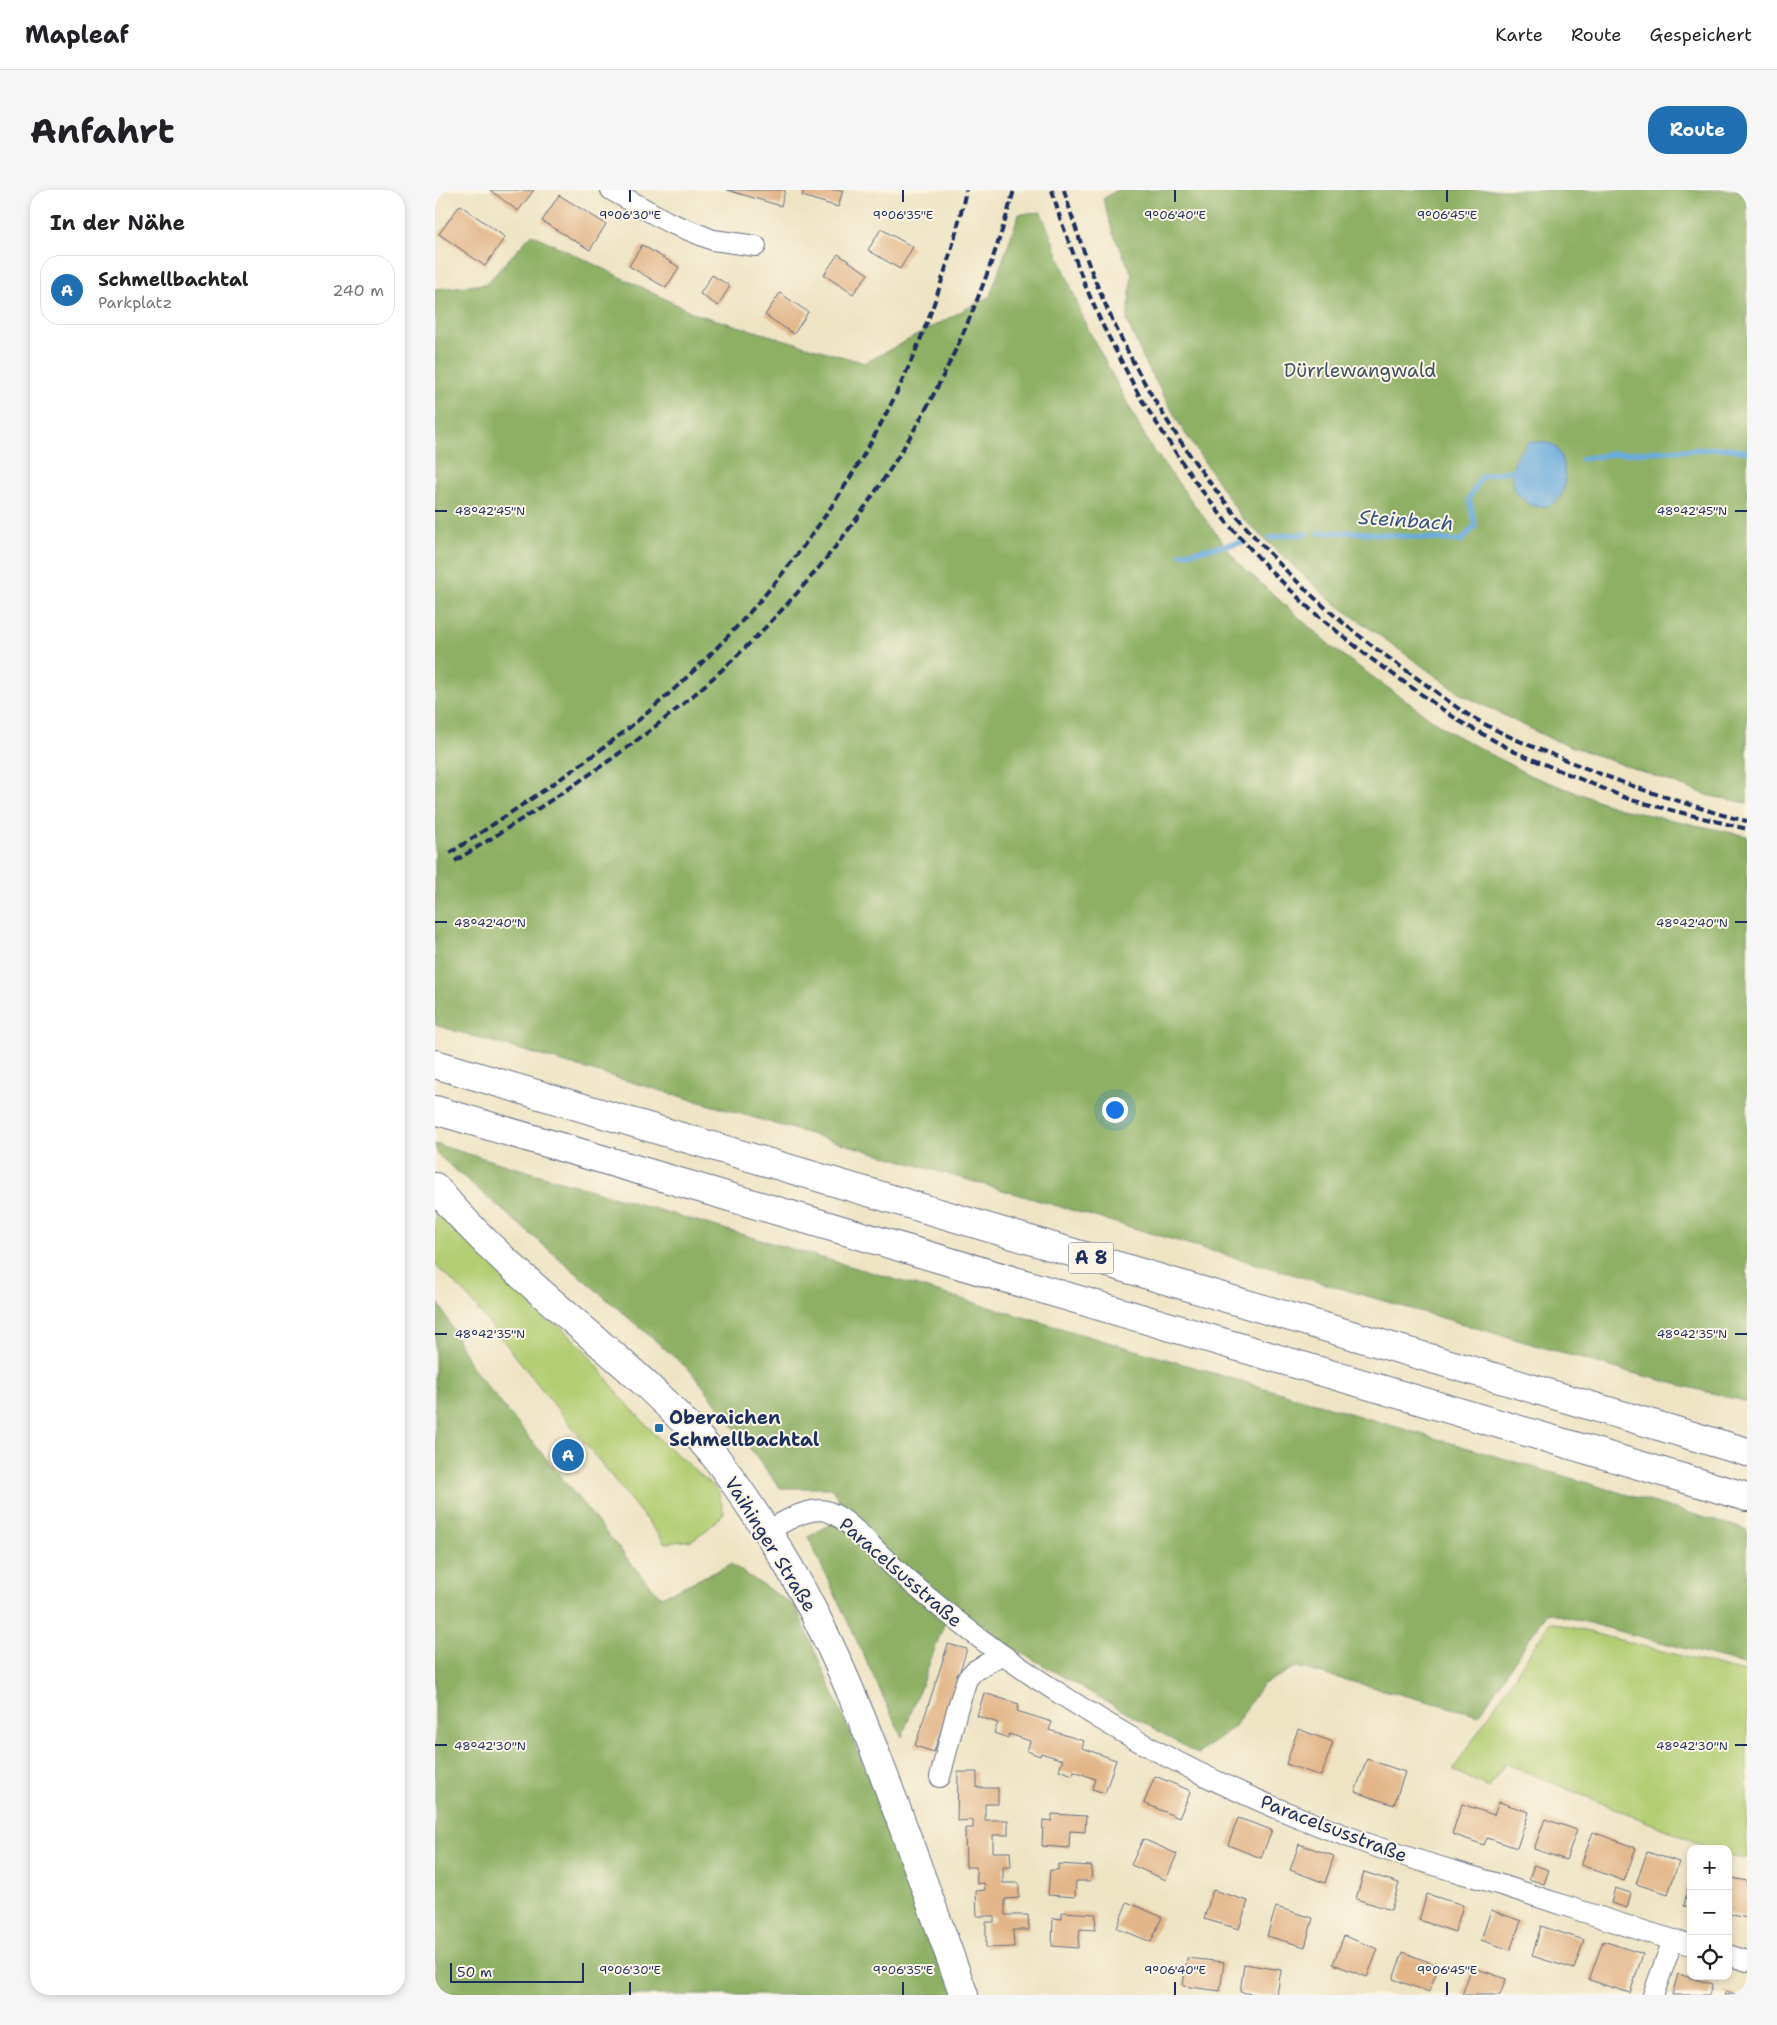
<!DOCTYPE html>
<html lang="de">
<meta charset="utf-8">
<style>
body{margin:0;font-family:"Shantell Sans",sans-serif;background:#f6f6f6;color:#202124}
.controls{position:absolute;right:15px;bottom:15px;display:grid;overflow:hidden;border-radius:10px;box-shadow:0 2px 8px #0003}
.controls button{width:45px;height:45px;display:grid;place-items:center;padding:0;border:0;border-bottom:1px solid #e0e0e0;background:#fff;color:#202124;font:25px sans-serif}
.scale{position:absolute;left:15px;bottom:12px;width:134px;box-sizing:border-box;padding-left:5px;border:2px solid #1b2f5e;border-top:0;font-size:14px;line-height:18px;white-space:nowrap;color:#1b2f5e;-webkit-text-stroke:4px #fcf5e5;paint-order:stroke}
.you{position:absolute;left:679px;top:919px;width:18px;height:18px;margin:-12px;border:4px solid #fff;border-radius:50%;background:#1a73e8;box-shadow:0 0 0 8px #1a73e833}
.badge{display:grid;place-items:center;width:32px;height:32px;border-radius:50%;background:#1f6fb2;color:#fff;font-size:16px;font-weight:700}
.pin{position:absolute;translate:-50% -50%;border:2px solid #fff;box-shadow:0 1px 5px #0006}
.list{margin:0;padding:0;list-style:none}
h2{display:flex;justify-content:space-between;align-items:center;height:65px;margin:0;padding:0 20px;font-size:21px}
h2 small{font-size:16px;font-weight:400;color:#757577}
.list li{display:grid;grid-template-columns:32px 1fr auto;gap:15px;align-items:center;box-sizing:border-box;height:70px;margin:0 10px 10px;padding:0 10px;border:1px solid #e0e0e0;border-radius:20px}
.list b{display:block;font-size:19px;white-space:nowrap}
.list p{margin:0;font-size:16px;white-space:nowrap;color:#757577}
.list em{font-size:16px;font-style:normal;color:#757577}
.icon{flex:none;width:28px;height:28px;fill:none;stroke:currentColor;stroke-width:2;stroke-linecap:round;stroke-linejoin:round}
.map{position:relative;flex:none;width:1312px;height:1805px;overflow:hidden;border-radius:20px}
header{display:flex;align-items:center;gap:30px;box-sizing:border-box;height:70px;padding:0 25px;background:#fff;border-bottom:1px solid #e0e0e0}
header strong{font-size:24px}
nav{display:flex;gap:28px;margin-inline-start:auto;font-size:18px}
.intro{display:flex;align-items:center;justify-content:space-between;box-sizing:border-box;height:120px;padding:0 30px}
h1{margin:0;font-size:35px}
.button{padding:12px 22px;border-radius:20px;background:#1f6fb2;color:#fff;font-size:18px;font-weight:700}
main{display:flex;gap:30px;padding:0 30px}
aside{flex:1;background:#fff;border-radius:20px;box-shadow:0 2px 8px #0003}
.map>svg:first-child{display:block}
</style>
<header>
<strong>Mapleaf</strong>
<nav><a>Karte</a><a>Route</a><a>Gespeichert</a></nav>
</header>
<div class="intro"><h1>Anfahrt</h1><a class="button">Route</a></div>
<main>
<aside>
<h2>In der Nähe<small></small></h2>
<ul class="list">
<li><span class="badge">A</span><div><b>Schmellbachtal</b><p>Parkplatz</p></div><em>240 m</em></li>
</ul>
</aside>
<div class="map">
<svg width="1312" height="1805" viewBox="0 0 1312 1805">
<rect width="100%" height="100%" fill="#fcf5e5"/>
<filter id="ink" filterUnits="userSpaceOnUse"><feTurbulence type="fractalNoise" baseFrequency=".02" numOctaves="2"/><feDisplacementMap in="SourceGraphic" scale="10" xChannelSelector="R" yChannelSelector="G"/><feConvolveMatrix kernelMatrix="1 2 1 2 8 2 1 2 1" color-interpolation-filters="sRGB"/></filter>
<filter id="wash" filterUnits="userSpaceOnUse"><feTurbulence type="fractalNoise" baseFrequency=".0096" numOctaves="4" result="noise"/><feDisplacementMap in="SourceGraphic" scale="20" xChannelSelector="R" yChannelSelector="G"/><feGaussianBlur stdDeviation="1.12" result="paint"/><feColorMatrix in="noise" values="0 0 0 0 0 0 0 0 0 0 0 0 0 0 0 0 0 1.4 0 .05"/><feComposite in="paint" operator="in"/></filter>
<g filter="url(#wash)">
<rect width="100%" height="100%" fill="#eee4c4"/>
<g fill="#b3cd73" stroke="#677e68">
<polygon points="0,1020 148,1158 186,1207 226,1251 283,1300 289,1323 274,1338 257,1350 230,1353 29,1102 0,1075"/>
<polygon points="1115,1432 1312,1483 1312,1669 1293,1665 1293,1659 1277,1659 1070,1573 1054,1598 1018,1580"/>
</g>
<g fill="#8eb065" stroke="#547062">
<polygon points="681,0 1312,0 1312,613 1275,606 1116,549 1026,504 895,410 807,328 746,237 710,172 692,131 697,84 678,43 668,9"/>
<polygon points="606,22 651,135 714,254 803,373 899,459 1013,541 1094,585 1186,619 1312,646 1312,1212 1186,1180 0,835 0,99 51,94 97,44 261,124 430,173 555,106 584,24"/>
<polygon points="0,954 1312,1340 1312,1475 1112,1422 1044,1525 861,1477 827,1495 800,1536 763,1564 514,1421 467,1547 373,1347 414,1324 396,1298 345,1298 258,1183 3,965"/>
<polygon points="0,1109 6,1117 36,1176 200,1378 226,1407 296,1374 361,1417 527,1805 0,1805"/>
</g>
<path fill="#67aadc" stroke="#416c9d" d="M1094 252C1112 252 1121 250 1127 270 1146 338 1062 326 1080 271 1082 264 1089 258 1094 252Z"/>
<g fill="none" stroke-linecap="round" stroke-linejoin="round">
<g stroke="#67aadc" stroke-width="5.5">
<polyline points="1147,269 1176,264 1292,258 1312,262"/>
<polyline points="884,343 919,342 1026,351 1040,336 1034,309 1047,286 1084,279"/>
<polyline points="835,348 851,345 872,344"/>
<polyline points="746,364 809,352"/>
</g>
</g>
<g id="blocks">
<g fill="#e2b689">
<polygon points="55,0 99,0 83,21"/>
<polygon points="292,0 350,0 346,16"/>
<polygon points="369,0 408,0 403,17 367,6"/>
<polygon points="124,5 171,34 155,60 107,31"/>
<polygon points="25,15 70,47 50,76 4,44"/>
<polygon points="446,39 478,57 465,79 433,60"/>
<polygon points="207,55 244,77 231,98 194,76"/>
<polygon points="403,64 433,84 418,104 389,85"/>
<polygon points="277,85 295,96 283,116 265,104"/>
<polygon points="345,103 373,122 359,144 330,125"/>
<polygon points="513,1454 532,1459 499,1562 480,1556"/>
<polygon points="549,1503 584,1514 582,1521 617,1532 614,1540 649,1551 647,1558 681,1570 670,1603 657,1599 660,1589 639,1581 638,1585 624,1580 628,1570 606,1563 605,1566 592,1561 595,1551 574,1544 573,1548 559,1543 563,1533 542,1526"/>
<polygon points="863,1539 898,1552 886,1586 851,1574"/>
<polygon points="932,1569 970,1582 959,1615 920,1602"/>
<polygon points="523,1582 542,1582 542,1598 563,1598 563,1614 550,1614 550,1630 573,1630 573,1645 558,1645 558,1662 575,1662 576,1677 568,1677 568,1693 584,1693 584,1708 570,1709 570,1725 593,1725 594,1740 578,1740 579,1757 551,1758 551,1732 559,1732 559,1726 542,1726 541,1701 550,1700 549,1693 542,1694 541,1677 531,1677 530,1638 538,1638 538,1630 522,1631"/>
<polygon points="720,1586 756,1601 744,1628 709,1613"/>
<polygon points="1064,1612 1094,1622 1082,1658 1052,1648 1049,1655 1017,1644 1027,1614 1059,1625"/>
<polygon points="617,1624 651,1626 650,1642 635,1641 634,1658 607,1656 608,1630 617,1631"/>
<polygon points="803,1628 837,1640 826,1668 793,1655"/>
<polygon points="1110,1629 1142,1640 1131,1670 1099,1659"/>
<polygon points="1158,1642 1201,1658 1189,1691 1146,1675"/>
<polygon points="708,1649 742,1664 731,1690 696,1675"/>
<polygon points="864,1654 899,1666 890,1693 855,1680"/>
<polygon points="1212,1662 1244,1672 1233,1704 1201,1694"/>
<polygon points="623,1674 657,1676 656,1691 641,1691 640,1707 613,1705 615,1680 623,1680"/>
<polygon points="1099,1675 1114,1680 1109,1694 1094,1689"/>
<polygon points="929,1682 964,1693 956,1720 921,1709"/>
<polygon points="1255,1686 1256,1686 1256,1717 1249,1716"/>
<polygon points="1297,1688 1312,1691 1312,1728 1293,1724 1293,1706"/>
<polygon points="1180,1698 1196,1703 1192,1718 1176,1713"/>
<polygon points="778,1700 813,1711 804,1739 769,1729"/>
<polygon points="992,1704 1028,1715 1020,1742 984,1730"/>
<polygon points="692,1712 727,1727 716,1752 682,1738"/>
<polygon points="841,1717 878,1728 870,1757 832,1746"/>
<polygon points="1056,1720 1086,1731 1075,1760 1046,1750"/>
<polygon points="627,1722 661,1724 660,1740 645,1739 643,1758 617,1756 618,1728 627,1729"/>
<polygon points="1106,1736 1149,1750 1139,1779 1097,1766"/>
<polygon points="909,1746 943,1759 932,1787 898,1774"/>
<polygon points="1168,1751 1208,1764 1195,1803 1154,1790"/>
<polygon points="968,1762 1004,1776 994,1802 958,1789"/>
<polygon points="752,1768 789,1772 785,1801 748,1796"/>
<polygon points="809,1774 846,1780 842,1805 824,1805 805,1802"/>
<polygon points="1037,1777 1071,1789 1065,1805 1027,1805"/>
<polygon points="1243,1784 1277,1794 1274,1805 1237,1805"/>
<polygon points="1291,1801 1303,1805 1289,1805"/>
</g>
</g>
</g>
<g filter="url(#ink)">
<use href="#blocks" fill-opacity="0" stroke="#656e82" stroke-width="1"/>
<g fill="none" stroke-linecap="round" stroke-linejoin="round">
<g stroke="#656e82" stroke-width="22">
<g id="street">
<polyline points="176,0 233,32 278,50 321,56"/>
<path d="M333 1341C348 1332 368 1320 386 1320 405 1321 431 1350 444 1363 501 1418 564 1465 630 1507 725 1569 830 1617 936 1655 979 1670 1023 1682 1066 1695 1129 1715 1192 1737 1256 1755"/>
<polyline points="505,1587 522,1520 532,1489 539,1481 566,1465"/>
<polyline points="1293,1765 1312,1771"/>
<polyline points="1218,1805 1238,1750"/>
</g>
</g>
<g stroke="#656e82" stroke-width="30">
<path id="secondary" d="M0 997C82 1097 195 1165 278 1264 294 1284 307 1304 321 1325 378 1407 416 1498 451 1591 478 1662 503 1734 529 1805"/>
</g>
<g stroke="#656e82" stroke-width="30">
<g id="highway">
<polyline points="0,874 1312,1262"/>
<polyline points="0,920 1312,1307"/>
</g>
</g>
<use href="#street" stroke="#fff" stroke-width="20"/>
<use href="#secondary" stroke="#fff" stroke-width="28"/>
<use href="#highway" stroke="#fff" stroke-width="28"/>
<g stroke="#1b2f5e" stroke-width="4" stroke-dasharray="8 4" stroke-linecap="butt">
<polyline points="617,0 625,28 650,95 667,134 706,209 758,289 792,333 833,378 877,421 935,468 1024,531 1080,562 1196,610 1312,639"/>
<path d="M629 0C674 158 763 302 884 412 918 443 955 469 993 496 1005 504 1016 514 1029 522 1057 540 1090 554 1121 566 1160 582 1197 597 1237 609 1261 616 1287 626 1312 631"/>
<path d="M15 663C78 621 142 580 200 533 365 397 487 210 531 0"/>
<path d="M20 671C89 628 158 585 222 535 397 398 520 214 579 0"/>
</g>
</g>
</g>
<path fill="none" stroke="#1b2f5e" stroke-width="2" d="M195 0V12M468 0V12M740 0V12M1012 0V12M0 321H12M1300 321H1312M0 732H12M1300 732H1312M0 1144H12M1300 1144H1312M0 1555H12M1300 1555H1312M195 1792V1805M468 1792V1805M740 1792V1805M1012 1792V1805"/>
<rect fill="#1f6fb2" stroke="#fcf5e5" stroke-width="2" x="219" y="1233" width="10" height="10" rx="2.5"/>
<g text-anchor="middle" stroke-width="4" stroke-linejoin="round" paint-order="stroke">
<rect fill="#fcf5e5" stroke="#5e6a86" stroke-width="1" x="633.5" y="1052.5" width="45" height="31" rx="4"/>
<g font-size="18" font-weight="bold" fill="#1b2f5e">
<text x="656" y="1074">A 8</text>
</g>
<g font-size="19" fill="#415663" stroke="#fcf5e5">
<text x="925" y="187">Dürrlewangwald</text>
</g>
<g font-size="19" font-weight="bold" fill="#1b2f5e" stroke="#fcf5e5" text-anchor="start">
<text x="234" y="1234">Oberaichen<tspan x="234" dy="22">Schmellbachtal</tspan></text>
</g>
<g font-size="19" fill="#1b2f5e" stroke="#fcf5e5">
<text transform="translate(336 1354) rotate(58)" y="7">Vaihinger Straße</text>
<text transform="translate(466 1382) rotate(41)" y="7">Paracelsusstraße</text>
<text transform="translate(899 1638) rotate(21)" y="7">Paracelsusstraße</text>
</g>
<g font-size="20" font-style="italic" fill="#325484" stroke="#fcf5e5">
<text transform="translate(971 330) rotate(4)" y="7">Steinbach</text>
</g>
</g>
<g font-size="12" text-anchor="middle" fill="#1b2f5e" stroke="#fcf5e5" stroke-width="4" stroke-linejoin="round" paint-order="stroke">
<text x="195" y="29">9°06'30"E</text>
<text x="468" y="29">9°06'35"E</text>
<text x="740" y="29">9°06'40"E</text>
<text x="1012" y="29">9°06'45"E</text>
<text x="55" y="325">48°42'45"N</text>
<text x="1257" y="325">48°42'45"N</text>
<text x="55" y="737">48°42'40"N</text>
<text x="1257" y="737">48°42'40"N</text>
<text x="55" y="1148">48°42'35"N</text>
<text x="1257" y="1148">48°42'35"N</text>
<text x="55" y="1560">48°42'30"N</text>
<text x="1257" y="1560">48°42'30"N</text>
<text x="195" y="1784">9°06'30"E</text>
<text x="468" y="1784">9°06'35"E</text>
<text x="740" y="1784">9°06'40"E</text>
<text x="1012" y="1784">9°06'45"E</text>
</g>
</svg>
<div class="controls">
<button>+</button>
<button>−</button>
<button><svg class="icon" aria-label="locate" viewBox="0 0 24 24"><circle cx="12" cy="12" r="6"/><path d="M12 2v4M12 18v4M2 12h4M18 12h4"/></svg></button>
</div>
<div class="scale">50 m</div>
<div class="you"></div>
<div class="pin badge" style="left:133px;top:1265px">A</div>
</div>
</main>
